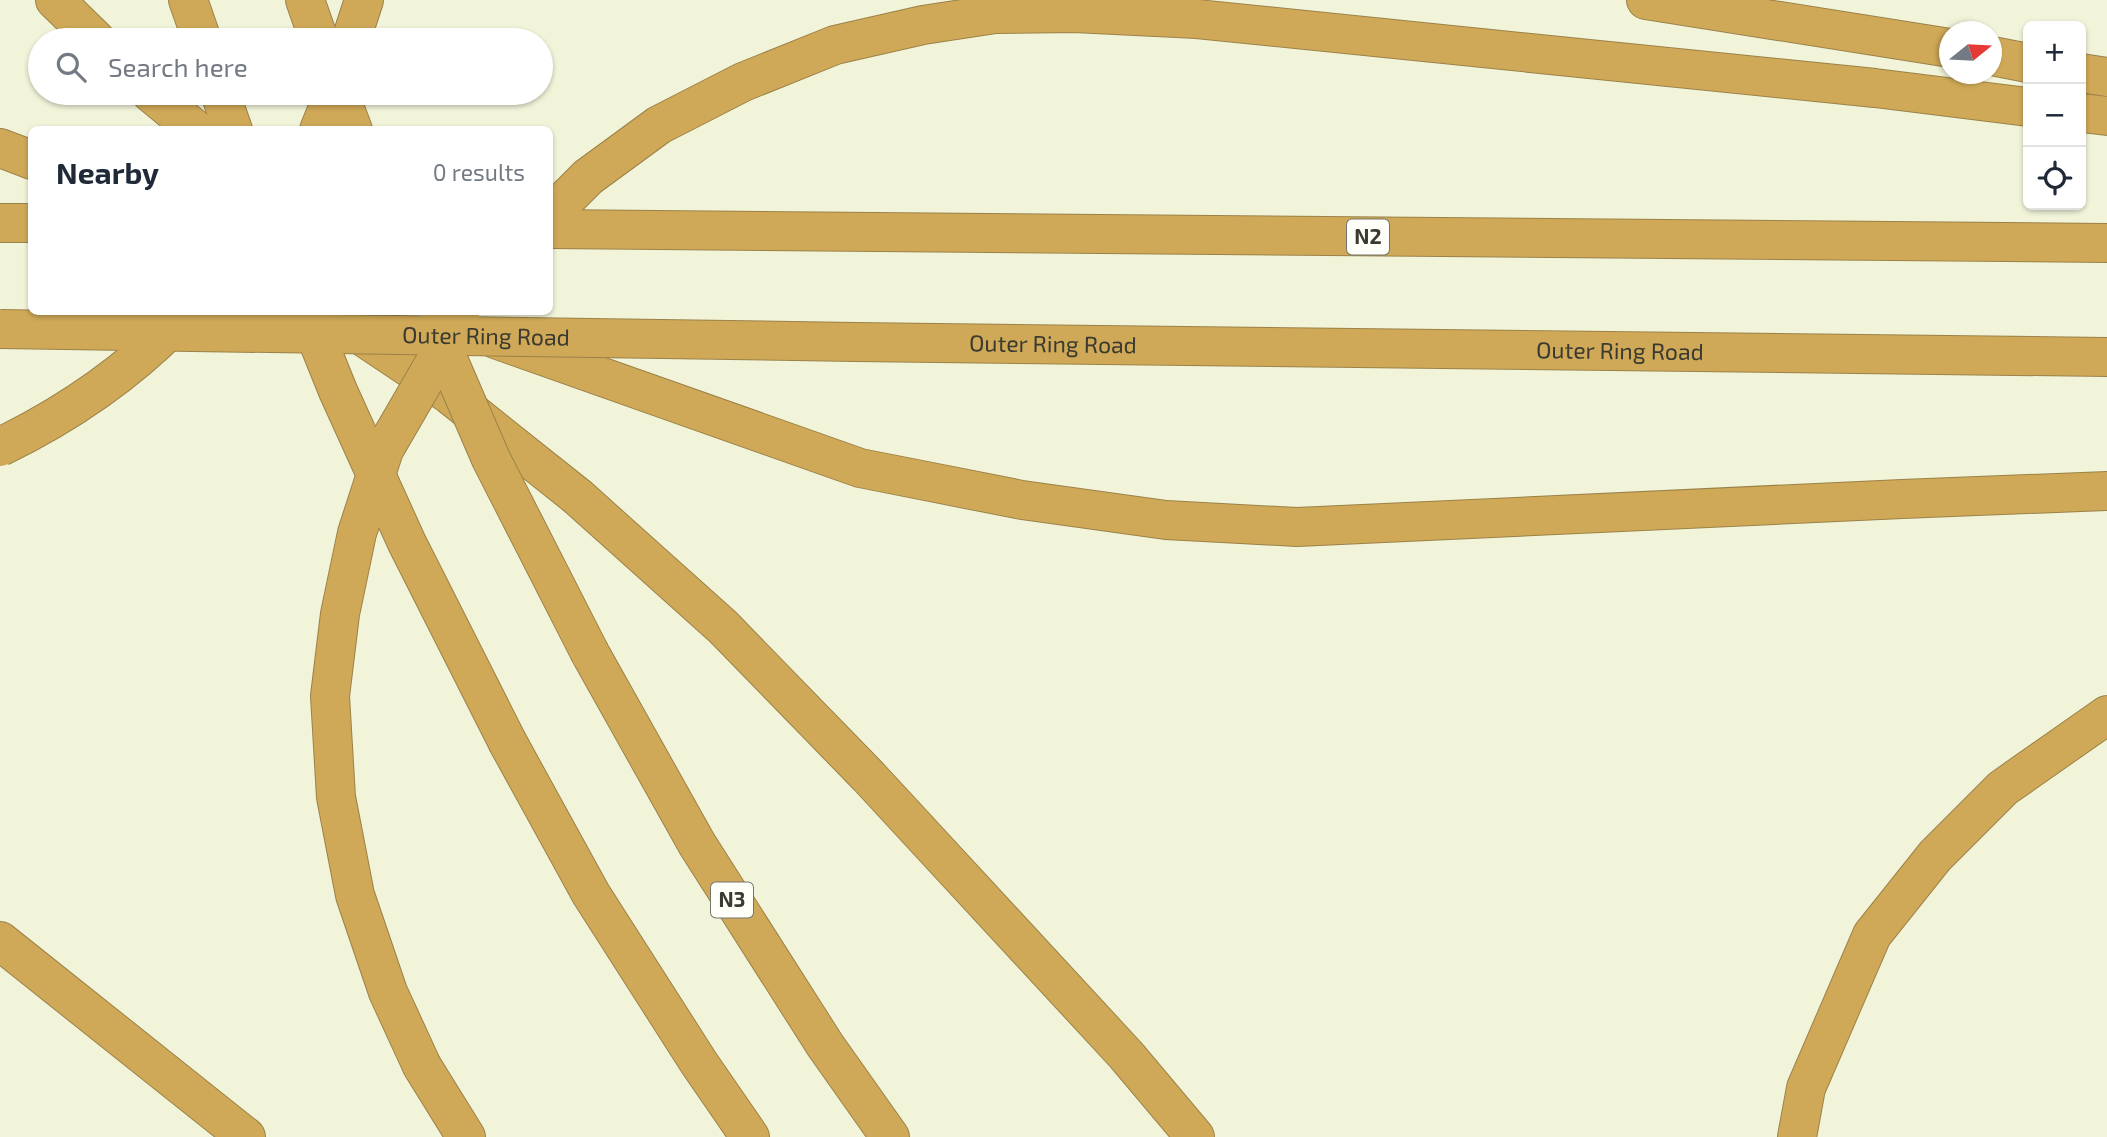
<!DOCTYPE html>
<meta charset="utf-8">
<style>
body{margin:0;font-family:"Exo 2",sans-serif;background:#f6f6f7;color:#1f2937}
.controls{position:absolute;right:21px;top:21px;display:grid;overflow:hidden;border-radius:10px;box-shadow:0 2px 5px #0004}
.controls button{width:63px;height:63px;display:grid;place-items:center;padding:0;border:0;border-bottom:2px solid #e0e1e3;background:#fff;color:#1f2937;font:35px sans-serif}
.compass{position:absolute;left:1939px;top:21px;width:63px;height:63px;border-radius:50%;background:#fff;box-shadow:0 2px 5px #0004;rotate:72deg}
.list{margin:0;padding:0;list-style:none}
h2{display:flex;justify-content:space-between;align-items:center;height:91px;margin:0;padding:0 28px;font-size:30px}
h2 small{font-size:23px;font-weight:400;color:#747a83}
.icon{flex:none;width:38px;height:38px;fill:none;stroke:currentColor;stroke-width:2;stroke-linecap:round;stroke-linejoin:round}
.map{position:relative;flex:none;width:2107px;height:1137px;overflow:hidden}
.search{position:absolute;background:#fff;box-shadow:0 2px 5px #0004;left:28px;top:28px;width:525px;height:77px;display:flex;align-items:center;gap:18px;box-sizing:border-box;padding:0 24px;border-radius:38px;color:#747a83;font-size:26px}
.panel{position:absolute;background:#fff;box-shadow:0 2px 5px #0004;left:28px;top:126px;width:525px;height:189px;border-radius:10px}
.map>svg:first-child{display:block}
</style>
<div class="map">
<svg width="2107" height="1137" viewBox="0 0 2107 1137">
<rect width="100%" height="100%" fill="#f2f4da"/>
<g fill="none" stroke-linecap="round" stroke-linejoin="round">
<g stroke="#9b8249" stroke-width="40">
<g id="highway">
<polyline points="55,0 96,40"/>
<polyline points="188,0 202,40"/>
<polyline points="305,0 319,40"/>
<polyline points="1646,0 1950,48"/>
<polyline points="351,40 364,0"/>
<polyline points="1992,56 2028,63"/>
<polyline points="2081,73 2107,77"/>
<polyline points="151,93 196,130"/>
<polyline points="220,93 233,130"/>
<polyline points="339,93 353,130"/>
<polyline points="2081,113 2107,116"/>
<polyline points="319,130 334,93"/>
<polyline points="0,148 32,160"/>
<polyline points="550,215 588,177 659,125 743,82 835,45 923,25 995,14 1074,13 1197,19 1875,88 2028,107"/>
<polyline points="0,223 32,223"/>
<polyline points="550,229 2107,243"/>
<polyline points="326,312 450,395 578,497 723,627 869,777 1126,1055 1195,1137"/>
<polyline points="495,339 860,468 1022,500 1166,520 1297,527 1902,499 2107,491"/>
<path id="s1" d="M855 342 2107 357"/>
<polyline points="590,653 697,844 825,1045 890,1137"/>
<polyline points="508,743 591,894 699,1063 750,1137"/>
<polyline points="0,941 246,1137"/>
<polyline points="422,1066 466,1137"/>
<polyline points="1797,1137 1806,1088 1872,935 1935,856 2003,788 2107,715"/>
</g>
</g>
<use href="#highway" stroke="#cfa957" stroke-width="38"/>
<g stroke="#9b8249" stroke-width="40" stroke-linecap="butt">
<g id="highway-bridge">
<polyline points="307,314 338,391 407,543 508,743"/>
<path id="s2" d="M0 329 855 342"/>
<polyline points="435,329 491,459 590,653"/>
<path d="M0 447C64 416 126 374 176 323"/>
<polyline points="422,1066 388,992 355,895 336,797 330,696 340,614 357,533 384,450 460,319"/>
</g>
</g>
<use href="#highway-bridge" stroke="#cfa957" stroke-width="38"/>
</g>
<g text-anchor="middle" stroke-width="5" stroke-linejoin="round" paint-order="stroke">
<g fill="#fffffa" stroke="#75756d" stroke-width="2">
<rect x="1347" y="219.5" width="42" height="35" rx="5"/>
<rect x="711" y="882.5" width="42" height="35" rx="5"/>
</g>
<g font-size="21" font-weight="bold" fill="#3a3a30">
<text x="1368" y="244">N2</text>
<text x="732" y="907">N3</text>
</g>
<g font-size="23" fill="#3a3a30" stroke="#fffffa">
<text dy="8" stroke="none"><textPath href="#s2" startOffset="486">Outer Ring Road</textPath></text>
<text dy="8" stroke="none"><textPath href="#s1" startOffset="198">Outer Ring Road</textPath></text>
<text dy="8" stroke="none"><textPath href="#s1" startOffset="765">Outer Ring Road</textPath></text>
</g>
</g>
</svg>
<div class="controls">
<button>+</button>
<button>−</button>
<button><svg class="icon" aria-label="locate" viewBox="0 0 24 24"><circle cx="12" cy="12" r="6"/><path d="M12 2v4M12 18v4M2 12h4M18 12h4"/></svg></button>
</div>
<svg class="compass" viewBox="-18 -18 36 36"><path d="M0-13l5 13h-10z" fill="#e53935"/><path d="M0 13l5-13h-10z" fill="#747a83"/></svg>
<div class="search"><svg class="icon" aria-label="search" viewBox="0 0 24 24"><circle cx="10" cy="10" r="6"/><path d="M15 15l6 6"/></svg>Search here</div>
<section class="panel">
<h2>Nearby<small>0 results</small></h2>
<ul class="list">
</ul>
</section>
</div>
